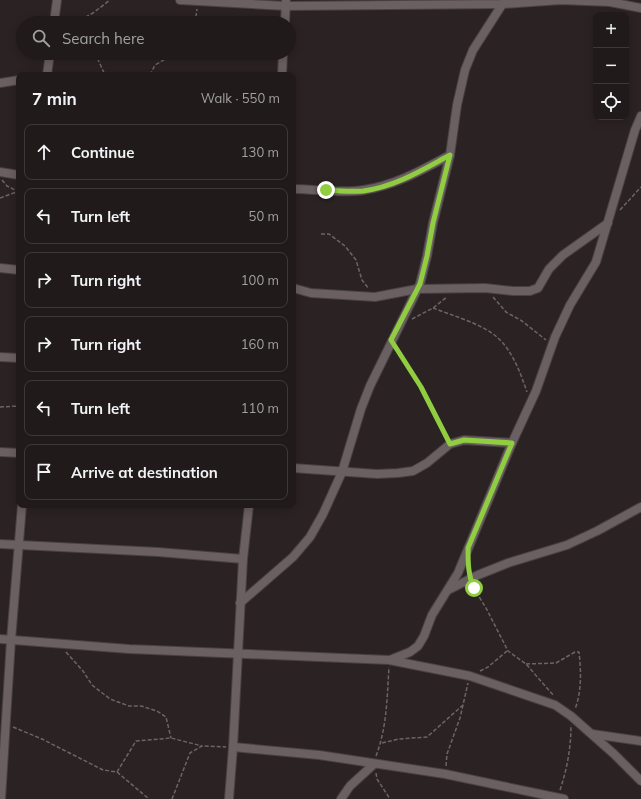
<!DOCTYPE html>
<meta charset="utf-8">
<style>
body{margin:0;font-family:Mulish,sans-serif;background:#2d2727;color:#f1f3f6}
.controls{position:absolute;right:12px;top:12px;display:grid;overflow:hidden;border-radius:8px;box-shadow:0 2px 10px #0003}
.controls button{width:36px;height:36px;display:grid;place-items:center;padding:0;border:0;border-bottom:1px solid #3d3839;background:#201a1a;color:#f1f3f6;font:20px sans-serif}
.stop{position:absolute;width:12px;height:12px;margin:-9px;border:3px solid #90cd41;border-radius:50%;background:#fff}
.stop.end{background:#90cd41;border-color:#fff;box-shadow:0 1px 4px #0008}
.list{margin:0;padding:0;list-style:none}
h2{display:flex;justify-content:space-between;align-items:center;height:52px;margin:0;padding:0 16px;font-size:17px}
h2 small{font-size:13px;font-weight:400;color:#a2a1a2}
.list li{display:grid;grid-template-columns:26px 1fr auto;gap:12px;align-items:center;box-sizing:border-box;height:56px;margin:0 8px 8px;padding:0 8px;border:1px solid #3d3839;border-radius:8px}
.list b{display:block;font-size:15px;white-space:nowrap}
.list em{font-size:13px;font-style:normal;color:#a2a1a2}
.icon{flex:none;width:22px;height:22px;fill:none;stroke:currentColor;stroke-width:2;stroke-linecap:round;stroke-linejoin:round}
.map{position:relative;flex:none;width:641px;height:799px;overflow:hidden}
.search{position:absolute;background:#201a1a;box-shadow:0 2px 10px #0003;left:16px;top:16px;width:280px;height:44px;display:flex;align-items:center;gap:10px;box-sizing:border-box;padding:0 14px;border-radius:22px;color:#a2a1a2;font-size:15px}
.panel{position:absolute;background:#201a1a;box-shadow:0 2px 10px #0003;left:16px;top:72px;width:280px;height:436px;border-radius:8px}
.map>svg:first-child{display:block}
</style>
<div class="map">
<svg width="641" height="799" viewBox="0 0 641 799">
<rect width="100%" height="100%" fill="#2b2223"/>
<g fill="none" stroke-linecap="round" stroke-linejoin="round">
<g stroke="#484142" stroke-width="10">
<g id="minor">
<polyline points="180,0 286,6 503,4 561,0 610,2 641,8"/>
<polyline points="54,23 57,0"/>
<polyline points="285,23 286,0"/>
<polyline points="47,75 50,53"/>
<polyline points="282,75 283,53"/>
<polyline points="0,83 19,80"/>
<polyline points="0,172 19,175"/>
<path d="M293 189C316 189 341 194 364 190 396 185 422 170 450 155"/>
<polyline points="0,268 19,270"/>
<polyline points="293,288 311,293 375,297 417,289 485,288 513,291 530,291 538,288 549,269 563,255 608,223"/>
<polyline points="0,357 19,358"/>
<polyline points="0,452 19,453"/>
<polyline points="293,468 377,474 398,473 413,471 427,463 450,444 464,440 512,443"/>
<polyline points="0,544 158,552 243,559"/>
<polyline points="448,590 478,575 508,563 567,545 597,531 641,507"/>
<polyline points="240,603 293,557 310,537 323,514 342,472 361,409 370,386 420,284 427,256 433,223 450,155 457,105 465,70 473,50 505,0"/>
<polyline points="0,639 129,649 389,660 470,676 555,705 571,716 614,754 641,781"/>
<polyline points="390,660 410,652 418,646 424,636 432,615 458,573 512,443 536,391 555,337 570,305 596,262 635,130 641,116"/>
<polyline points="592,734 641,741"/>
<polyline points="233,747 319,755 445,774 564,799"/>
<polyline points="1,799 11,640 22,505"/>
<polyline points="229,799 233,747 243,559 249,505"/>
<polyline points="341,799 350,786 374,764"/>
</g>
</g>
<g stroke="#6d6565" stroke-width="1.5" stroke-dasharray="4 2" stroke-linecap="butt">
<polyline points="75,23 93,13 110,0"/>
<polyline points="195,23 197,9"/>
<polyline points="95,53 105,75"/>
<polyline points="150,75 155,65 176,53"/>
<polyline points="2,180 7,186 19,192"/>
<polyline points="0,198 19,191"/>
<polyline points="620,210 641,187"/>
<polyline points="321,234 329,234 345,246 356,260 362,280 369,289"/>
<polyline points="493,297 506,312 522,321 546,340"/>
<path d="M433 308C451 315 483 324 498 338 513 352 520 372 527 392"/>
<polyline points="412,319 433,308 447,297"/>
<polyline points="397,350 421,387 446,437"/>
<polyline points="0,407 19,406"/>
<polyline points="473,587 486,608 508,651 526,664 554,696"/>
<polyline points="66,652 83,671 92,685 110,699 129,706 141,706 157,711 166,717 171,738"/>
<path d="M526 664 556 663 575 652H579C581 670 582 691 575 709"/>
<polyline points="480,671 488,667 507,651"/>
<polyline points="13,727 42,739 103,770 117,772 136,741 171,738 202,746"/>
<polyline points="382,743 399,739 427,737 463,705"/>
<path d="M376 756C387 727 387 698 389 667"/>
<polyline points="446,766 447,754 460,718 468,683"/>
<polyline points="117,772 149,799"/>
<polyline points="376,773 377,779 390,799"/>
<path d="M560 790C567 769 571 748 571 725"/>
<polyline points="172,799 190,753 202,746 226,747"/>
</g>
<use href="#minor" stroke="#6a5f61" stroke-width="8"/>
</g>
<g fill="none" stroke-linecap="round" stroke-linejoin="round">
<path stroke="#90cd41" stroke-width="5" d="M326 190C338 191 351 192 363 191 395 187 422 170 450 155L433 223 427 256 420 284 391 340 421 387 450 444 464 440 512 443 468 548C468 562 468 575 474 588"/>
</g>
</svg>
<div class="controls">
<button>+</button>
<button>−</button>
<button><svg class="icon" aria-label="locate" viewBox="0 0 24 24"><circle cx="12" cy="12" r="6"/><path d="M12 2v4M12 18v4M2 12h4M18 12h4"/></svg></button>
</div>
<div class="stop" style="left:474px;top:588px"></div>
<div class="stop end" style="left:326px;top:190px"></div>
<div class="search"><svg class="icon" aria-label="search" viewBox="0 0 24 24"><circle cx="10" cy="10" r="6"/><path d="M15 15l6 6"/></svg>Search here</div>
<section class="panel">
<h2>7 min<small>Walk · 550 m</small></h2>
<ul class="list">
<li><svg class="icon" aria-label="ahead" viewBox="0 0 24 24"><path d="M12 20V5M6 11l6-6 6 6"/></svg><div><b>Continue</b></div><em>130 m</em></li>
<li><svg class="icon" aria-label="left" viewBox="0 0 24 24"><path d="M17 20v-9H6M10 6l-5 5 5 5"/></svg><div><b>Turn left</b></div><em>50 m</em></li>
<li><svg class="icon" aria-label="right" viewBox="0 0 24 24"><path d="M7 20v-9h11M14 6l5 5-5 5"/></svg><div><b>Turn right</b></div><em>100 m</em></li>
<li><svg class="icon" aria-label="right" viewBox="0 0 24 24"><path d="M7 20v-9h11M14 6l5 5-5 5"/></svg><div><b>Turn right</b></div><em>160 m</em></li>
<li><svg class="icon" aria-label="left" viewBox="0 0 24 24"><path d="M17 20v-9H6M10 6l-5 5 5 5"/></svg><div><b>Turn left</b></div><em>110 m</em></li>
<li><svg class="icon" aria-label="arrive" viewBox="0 0 24 24"><path d="M6 21V4h12l-3 4 3 4H6"/></svg><div><b>Arrive at destination</b></div></li>
</ul>
</section>
</div>
